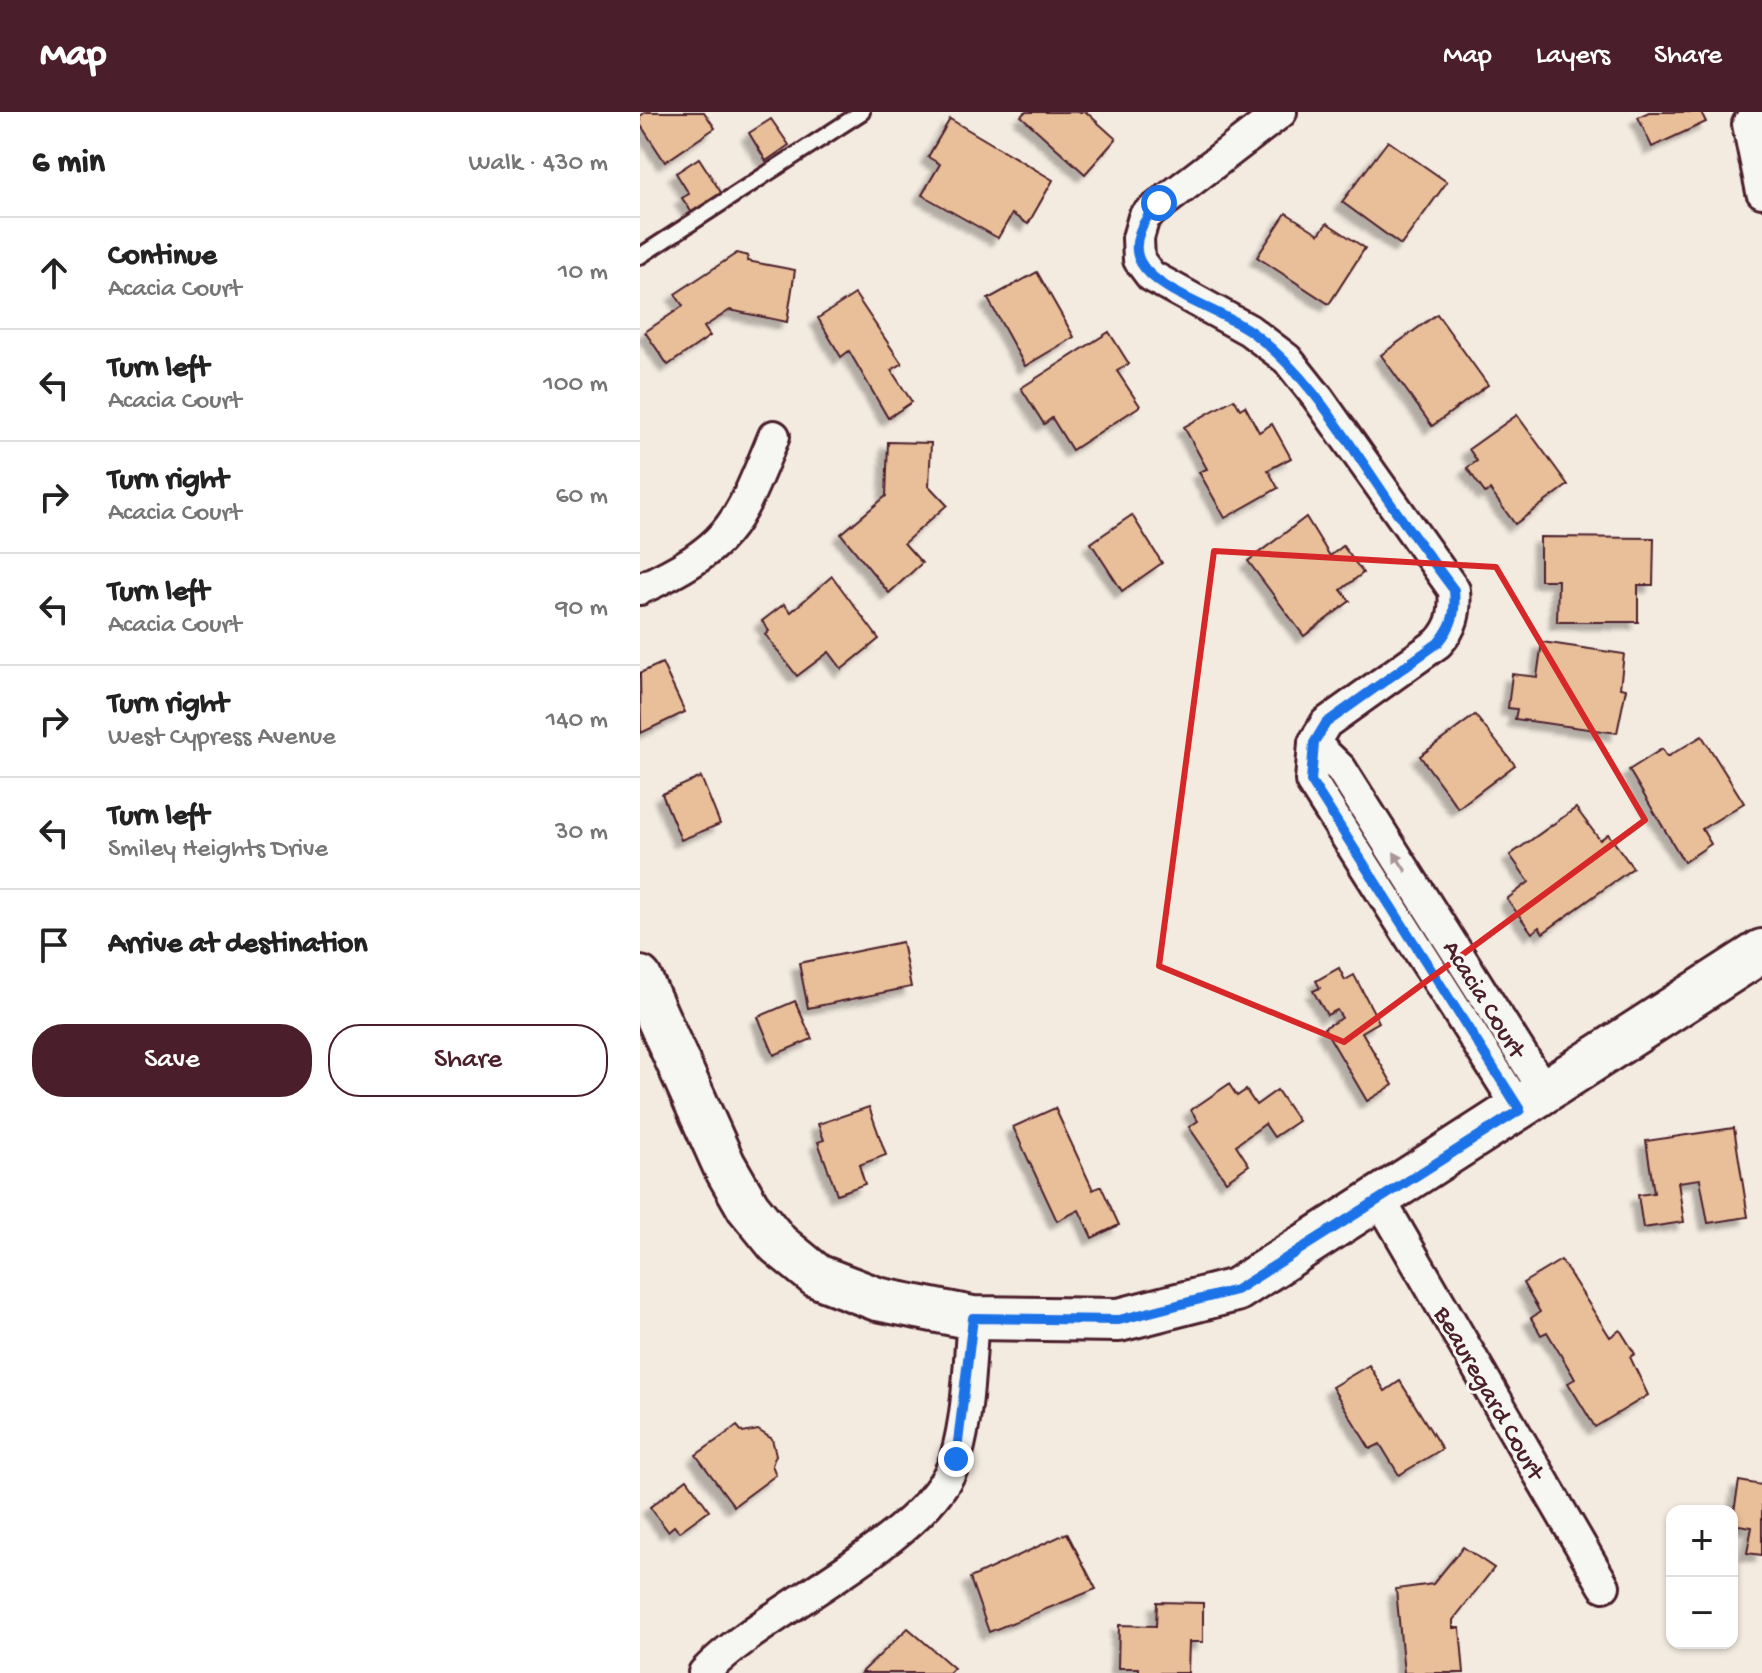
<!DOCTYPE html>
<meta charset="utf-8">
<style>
body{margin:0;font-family:"Gochi Hand",sans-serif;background:#f2f2f2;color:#222}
.controls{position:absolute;right:24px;bottom:24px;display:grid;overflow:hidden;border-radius:16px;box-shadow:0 2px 6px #0004}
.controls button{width:72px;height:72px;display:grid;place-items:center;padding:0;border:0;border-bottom:2px solid #e0e0e0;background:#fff;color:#222;font:40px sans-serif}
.stop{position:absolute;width:24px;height:24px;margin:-18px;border:6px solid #1a73e8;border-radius:50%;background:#fff}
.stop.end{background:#1a73e8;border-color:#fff;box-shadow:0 2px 8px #0008}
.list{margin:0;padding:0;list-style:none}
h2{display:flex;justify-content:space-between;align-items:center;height:104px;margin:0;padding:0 32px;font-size:34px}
h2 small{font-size:26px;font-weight:400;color:#767676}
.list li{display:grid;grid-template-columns:52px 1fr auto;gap:24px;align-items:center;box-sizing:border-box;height:112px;padding:0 32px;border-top:2px solid #e0e0e0}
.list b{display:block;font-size:30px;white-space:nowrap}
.list p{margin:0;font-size:26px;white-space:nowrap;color:#767676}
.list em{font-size:26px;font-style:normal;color:#767676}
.actions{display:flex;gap:16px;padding:24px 32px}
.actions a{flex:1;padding:18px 0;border:2px solid #4a1f2b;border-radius:32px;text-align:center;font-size:28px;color:#4a1f2b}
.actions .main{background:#4a1f2b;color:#fff}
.icon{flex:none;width:44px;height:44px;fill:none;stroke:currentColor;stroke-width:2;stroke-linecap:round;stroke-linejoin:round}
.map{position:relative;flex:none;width:1122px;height:1561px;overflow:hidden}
header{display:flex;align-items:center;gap:48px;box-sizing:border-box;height:112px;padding:0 40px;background:#4a1f2b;color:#fff}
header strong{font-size:38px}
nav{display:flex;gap:44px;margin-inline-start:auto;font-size:28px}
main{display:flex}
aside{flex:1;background:#fff}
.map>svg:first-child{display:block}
</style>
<header>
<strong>Map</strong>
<nav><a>Map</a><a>Layers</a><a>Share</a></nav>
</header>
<main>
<aside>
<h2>6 min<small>Walk · 430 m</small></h2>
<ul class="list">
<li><svg class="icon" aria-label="ahead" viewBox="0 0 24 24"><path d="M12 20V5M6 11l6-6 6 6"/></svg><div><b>Continue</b><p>Acacia Court</p></div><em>10 m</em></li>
<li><svg class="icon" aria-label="left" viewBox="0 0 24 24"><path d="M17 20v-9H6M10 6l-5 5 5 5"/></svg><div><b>Turn left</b><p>Acacia Court</p></div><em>100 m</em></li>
<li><svg class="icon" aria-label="right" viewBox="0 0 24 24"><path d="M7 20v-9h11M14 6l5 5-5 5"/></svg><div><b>Turn right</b><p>Acacia Court</p></div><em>60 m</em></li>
<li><svg class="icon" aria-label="left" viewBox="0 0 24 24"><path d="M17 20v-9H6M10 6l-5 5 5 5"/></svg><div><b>Turn left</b><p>Acacia Court</p></div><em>90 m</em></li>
<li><svg class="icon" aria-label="right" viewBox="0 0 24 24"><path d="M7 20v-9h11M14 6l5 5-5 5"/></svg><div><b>Turn right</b><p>West Cypress Avenue</p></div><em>140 m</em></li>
<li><svg class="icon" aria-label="left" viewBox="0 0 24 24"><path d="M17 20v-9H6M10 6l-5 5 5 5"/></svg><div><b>Turn left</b><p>Smiley Heights Drive</p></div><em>30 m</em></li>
<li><svg class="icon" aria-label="arrive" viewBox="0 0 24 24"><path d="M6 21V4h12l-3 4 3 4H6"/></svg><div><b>Arrive at destination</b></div></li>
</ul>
<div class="actions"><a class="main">Save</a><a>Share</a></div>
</aside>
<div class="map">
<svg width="1122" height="1561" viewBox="0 0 1122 1561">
<defs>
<filter id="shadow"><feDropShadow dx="-7" dy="7" stdDeviation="2" flood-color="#0004"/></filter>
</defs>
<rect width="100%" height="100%" fill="#f3ebe0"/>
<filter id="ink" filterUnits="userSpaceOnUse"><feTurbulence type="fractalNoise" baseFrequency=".0125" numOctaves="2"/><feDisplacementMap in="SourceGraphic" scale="16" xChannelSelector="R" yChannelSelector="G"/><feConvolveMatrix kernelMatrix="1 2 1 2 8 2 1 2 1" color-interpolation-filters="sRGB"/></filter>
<g filter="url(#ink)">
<g fill="#e9bf99" stroke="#4a1f2b" stroke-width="2" filter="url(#shadow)">
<polygon points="6,0 64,0 75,16 25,50 0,12 0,4"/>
<polygon points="385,0 446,0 476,27 445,62 381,4"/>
<polygon points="1009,0 1061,0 1066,10 1012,35 998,5"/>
<polygon points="131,7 149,33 126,49 109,21"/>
<polygon points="310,7 413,68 388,112 372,102 358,126 282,83 300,52 288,45"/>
<polygon points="748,29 807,70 761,133 702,90"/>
<polygon points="59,46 82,82 52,101 42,86 49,82 36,61"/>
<polygon points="646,101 679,122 687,111 725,136 689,192 617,145"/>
<polygon points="97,141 108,144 107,149 155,158 147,210 90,198 64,215 70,224 28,253 5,220 43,194 35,182"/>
<polygon points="397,160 434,225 385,254 348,187"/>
<polygon points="215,182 262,252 251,258 272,290 248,306 209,239 201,245 178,206"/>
<polygon points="797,202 848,273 792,314 741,243"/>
<polygon points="469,220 489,252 477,259 500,294 432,338 412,306 404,312 381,276"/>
<polygon points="594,287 600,297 605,294 619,320 632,312 651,346 628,358 638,376 585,406 559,360 567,357 544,315"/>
<polygon points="877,303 928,373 875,412 850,378 845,381 827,356 837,349 829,337"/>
<polygon points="248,330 291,331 289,374 307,393 264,431 282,451 249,481 201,422 246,384"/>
<polygon points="492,403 522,451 482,479 451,431"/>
<polygon points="666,405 690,444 703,434 723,461 701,478 710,489 664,524 608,449"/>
<polygon points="900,425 1014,426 1013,473 998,473 998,510 917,510 918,468 900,468"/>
<polygon points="192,464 239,527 202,557 189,540 157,564 125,522 129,519 122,509 144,492 151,500"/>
<polygon points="902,530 984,542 980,576 986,577 977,621 875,607 877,597 868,596 872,562 897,565"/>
<polygon points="22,551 45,600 1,621 0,561"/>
<polygon points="835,603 875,653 818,696 780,644"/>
<polygon points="1062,624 1104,691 1062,717 1071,732 1044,750 989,658 1022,637 1027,645"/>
<polygon points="61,665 80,712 41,728 22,682"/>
<polygon points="936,696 960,728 968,722 993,756 903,821 899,815 892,821 867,787 889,770 870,743"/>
<polygon points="262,830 271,875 168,896 159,851"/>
<polygon points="699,856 705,868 714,863 739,910 722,920 753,973 727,989 684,916 702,906 697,898 687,903 673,879 680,876 676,869"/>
<polygon points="155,889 172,927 134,943 118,905"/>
<polygon points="589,972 597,984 606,978 616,993 637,978 658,1009 634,1025 625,1012 596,1033 609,1053 586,1069 549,1015 558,1009 551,998"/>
<polygon points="229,995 246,1043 219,1053 225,1072 197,1082 178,1030 184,1028 178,1012"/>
<polygon points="415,996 453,1078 461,1074 479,1113 452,1126 439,1098 417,1109 373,1015"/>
<polygon points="1094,1016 1108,1105 1068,1111 1060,1067 1038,1070 1044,1110 1003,1116 998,1083 1014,1081 1006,1029"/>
<polygon points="921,1148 970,1225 980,1218 995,1242 990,1245 1008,1283 955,1315 928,1271 935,1267 907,1220 901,1223 891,1206 900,1200 883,1171"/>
<polygon points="729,1253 745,1279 760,1269 802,1337 759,1363 740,1332 730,1337 692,1275"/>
<polygon points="97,1314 103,1321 118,1318 132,1327 136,1343 132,1353 136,1363 94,1394 56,1343"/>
<polygon points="47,1367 69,1398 39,1420 34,1414 28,1419 10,1395"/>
<polygon points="1099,1369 1122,1373 1122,1443 1107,1441 1112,1415 1092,1412"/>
<polygon points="427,1421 456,1477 349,1520 330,1466"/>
<polygon points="823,1435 854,1456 813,1508 813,1516 820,1516 824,1561 764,1561 756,1477 793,1472"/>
<polygon points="517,1490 563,1491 563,1530 549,1530 548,1561 499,1561 499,1556 478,1556 479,1513 516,1514"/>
<polygon points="268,1516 314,1556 309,1561 221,1561"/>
</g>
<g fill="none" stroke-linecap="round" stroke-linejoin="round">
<g stroke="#4a1f2b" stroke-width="20">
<polyline id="lane" points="0,144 222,0"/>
</g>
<g stroke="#4a1f2b" stroke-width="36">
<g id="street">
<path d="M641 0 504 105 498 126 499 148 511 164 609 218 647 247 678 286 814 478C816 500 813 515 798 531L686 611 674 631 671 669 880 998"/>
<polyline points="1122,6 1108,12 1122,80"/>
<path d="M0 477C91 435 97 414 134 324"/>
<polyline points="674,631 701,657 906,981"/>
<polyline points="739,1086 964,1474"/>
<path d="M64 1561C122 1498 295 1425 316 1345 329 1301 329 1251 333 1206"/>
</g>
</g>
<g stroke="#4a1f2b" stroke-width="48">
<polyline id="secondary" points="0,866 84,1053 108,1095 138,1132 177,1164 237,1187 333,1206 479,1208 596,1178 1122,839"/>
</g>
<use href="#lane" stroke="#f6f6f2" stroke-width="14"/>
<use href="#street" stroke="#f6f6f2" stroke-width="30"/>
<use href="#secondary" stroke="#f6f6f2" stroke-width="42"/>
</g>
<defs><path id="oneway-solid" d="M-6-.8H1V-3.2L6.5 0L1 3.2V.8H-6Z" transform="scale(2)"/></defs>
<use fill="#a99598" href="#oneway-solid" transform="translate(760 750) rotate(-122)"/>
</g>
<g fill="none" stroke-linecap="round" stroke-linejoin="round" filter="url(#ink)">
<path stroke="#1a73e8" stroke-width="10" d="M316 1347 333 1206 479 1208 596 1178 880 998 671 669 674 631 686 611 798 531C813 514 816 500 814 478 791 447 768 417 746 385 705 326 671 265 613 221 584 199 518 181 501 151 489 130 505 105 519 91"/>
</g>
<path fill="none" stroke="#d62828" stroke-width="6" stroke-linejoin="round" d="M574 439 856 455 1005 708 704 930 519 854Z"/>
<g text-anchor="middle" stroke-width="6" stroke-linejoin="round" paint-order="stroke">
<g font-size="26" fill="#4a1f2b" stroke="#f6f6f2">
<text transform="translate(846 886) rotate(58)" y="9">Acacia Court</text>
<text transform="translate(851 1280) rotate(60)" y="9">Beauregard Court</text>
</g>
</g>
</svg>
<div class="controls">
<button>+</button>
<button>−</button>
</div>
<div class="stop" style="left:519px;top:91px"></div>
<div class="stop end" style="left:316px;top:1347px"></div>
</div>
</main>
